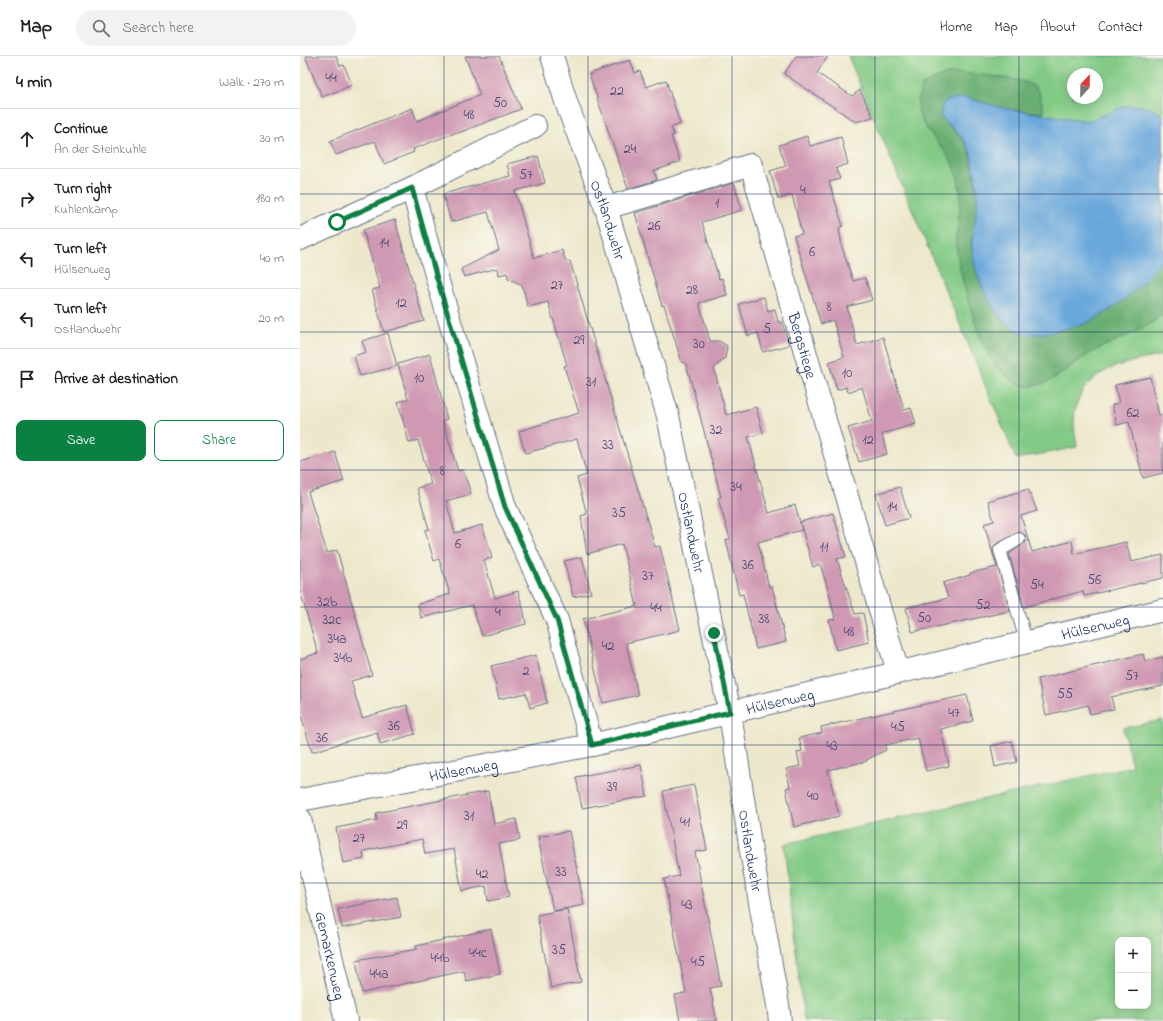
<!DOCTYPE html>
<meta charset="utf-8">
<style>
body{margin:0;font-family:"Indie Flower",sans-serif;background:#f2f2f2;color:#222}
.controls{position:absolute;right:12px;bottom:12px;display:grid;overflow:hidden;border-radius:8px;box-shadow:0 2px 10px #0003}
.controls button{width:36px;height:36px;display:grid;place-items:center;padding:0;border:0;border-bottom:1px solid #e0e0e0;background:#fff;color:#222;font:20px sans-serif}
.compass{position:absolute;left:767px;top:12px;width:36px;height:36px;border-radius:50%;background:#fff;box-shadow:0 2px 10px #0003;rotate:22deg}
.stop{position:absolute;width:12px;height:12px;margin:-9px;border:3px solid #0b8043;border-radius:50%;background:#fff}
.stop.end{background:#0b8043;border-color:#fff;box-shadow:0 1px 4px #0008}
.list{margin:0;padding:0;list-style:none}
h2{display:flex;justify-content:space-between;align-items:center;height:52px;margin:0;padding:0 16px;font-size:17px}
h2 small{font-size:13px;font-weight:400;color:#767676}
.list li{display:grid;grid-template-columns:26px 1fr auto;gap:12px;align-items:center;box-sizing:border-box;height:60px;padding:0 16px;border-top:1px solid #e0e0e0}
.list b{display:block;font-size:15px;white-space:nowrap}
.list p{margin:0;font-size:13px;white-space:nowrap;color:#767676}
.list em{font-size:13px;font-style:normal;color:#767676}
.actions{display:flex;gap:8px;padding:12px 16px}
.actions a{flex:1;padding:9px 0;border:1px solid #0b8043;border-radius:8px;text-align:center;font-size:14px;color:#0b8043}
.actions .main{background:#0b8043;color:#fff}
.icon{flex:none;width:22px;height:22px;fill:none;stroke:currentColor;stroke-width:2;stroke-linecap:round;stroke-linejoin:round}
.map{position:relative;flex:none;width:863px;height:965px;overflow:hidden}
header{display:flex;align-items:center;gap:24px;box-sizing:border-box;height:56px;padding:0 20px;background:#fff;border-bottom:1px solid #e0e0e0}
header strong{font-size:19px}
nav{display:flex;gap:22px;margin-inline-start:auto;font-size:14px}
.search{width:280px;height:36px;background:#f2f2f2;display:flex;align-items:center;gap:10px;box-sizing:border-box;padding:0 14px;border-radius:22px;color:#767676;font-size:15px}
main{display:flex}
aside{flex:1;background:#fff}
.map>svg:first-child{display:block}
</style>
<header>
<strong>Map</strong>
<div class="search"><svg class="icon" aria-label="search" viewBox="0 0 24 24"><circle cx="10" cy="10" r="6"/><path d="M15 15l6 6"/></svg>Search here</div>
<nav><a>Home</a><a>Map</a><a>About</a><a>Contact</a></nav>
</header>
<main>
<aside>
<h2>4 min<small>Walk · 270 m</small></h2>
<ul class="list">
<li><svg class="icon" aria-label="ahead" viewBox="0 0 24 24"><path d="M12 20V5M6 11l6-6 6 6"/></svg><div><b>Continue</b><p>An der Steinkuhle</p></div><em>30 m</em></li>
<li><svg class="icon" aria-label="right" viewBox="0 0 24 24"><path d="M7 20v-9h11M14 6l5 5-5 5"/></svg><div><b>Turn right</b><p>Kuhlenkamp</p></div><em>180 m</em></li>
<li><svg class="icon" aria-label="left" viewBox="0 0 24 24"><path d="M17 20v-9H6M10 6l-5 5 5 5"/></svg><div><b>Turn left</b><p>Hülsenweg</p></div><em>40 m</em></li>
<li><svg class="icon" aria-label="left" viewBox="0 0 24 24"><path d="M17 20v-9H6M10 6l-5 5 5 5"/></svg><div><b>Turn left</b><p>Ostlandwehr</p></div><em>20 m</em></li>
<li><svg class="icon" aria-label="arrive" viewBox="0 0 24 24"><path d="M6 21V4h12l-3 4 3 4H6"/></svg><div><b>Arrive at destination</b></div></li>
</ul>
<div class="actions"><a class="main">Save</a><a>Share</a></div>
</aside>
<div class="map">
<svg width="863" height="965" viewBox="0 0 863 965">
<rect width="100%" height="100%" fill="#fbf7ec"/>
<filter id="ink" filterUnits="userSpaceOnUse"><feTurbulence type="fractalNoise" baseFrequency=".025" numOctaves="2"/><feDisplacementMap in="SourceGraphic" scale="8" xChannelSelector="R" yChannelSelector="G"/><feConvolveMatrix kernelMatrix="1 2 1 2 8 2 1 2 1" color-interpolation-filters="sRGB"/></filter>
<filter id="wash" filterUnits="userSpaceOnUse"><feTurbulence type="fractalNoise" baseFrequency=".012" numOctaves="4" result="noise"/><feDisplacementMap in="SourceGraphic" scale="16" xChannelSelector="R" yChannelSelector="G"/><feGaussianBlur stdDeviation="0.9" result="paint"/><feColorMatrix in="noise" values="0 0 0 0 0 0 0 0 0 0 0 0 0 0 0 0 0 1.4 0 .05"/><feComposite in="paint" operator="in"/></filter>
<g filter="url(#wash)">
<rect width="100%" height="100%" fill="#ede8cc"/>
<g fill="#82ca85" stroke="#4e7c72" fill-rule="evenodd">
<path d="M548 0H863V299C822 308 776 313 774 366 774 374 776 383 777 391L716 403ZM773 18H797V42H773Z"/>
<path d="M863 664V965H504L484 788 832 710 823 672ZM818 884H848V950H818Z"/>
</g>
<path fill="#69ae72" stroke="#426e68" d="M660 17C674 18 730 22 737 33 741 39 742 50 744 57L707 53 667 42 641 61 664 85 669 93 678 147 671 188 682 230 695 253 706 266 784 268 808 254 834 234 863 202V258C843 277 812 284 789 298 770 309 749 333 725 330 718 330 700 315 695 310 679 291 656 209 656 183 657 165 663 147 659 129 657 118 654 108 647 99 636 82 615 67 618 44 618 39 621 34 622 29L647 18Z"/>
<path fill="#6ba8dc" stroke="#436c9d" d="M657 42H667L707 53 788 65 825 50H839L851 52 863 59V202C845 229 814 255 784 268 778 270 771 271 764 273 751 276 732 281 719 276 693 264 671 215 672 188 672 175 676 162 677 149 679 139 673 102 669 93 663 80 650 70 641 61V52L644 46Z"/>
<g id="blocks">
<g fill="#cf98b3">
<polygon points="5,0 36,0 40,10 44,9 52,29 22,41"/>
<polygon points="165,0 199,0 221,53 158,77 157,76 113,93 114,96 84,108 75,85 36,99 30,85 112,52 117,65 180,39"/>
<polygon points="496,0 528,0 517,17 552,40 560,34 573,61 556,66 484,18"/>
<polygon points="330,4 335,17 340,15 346,31 366,24 380,68 371,72 374,79 371,80 380,106 354,115 357,124 328,133 289,18"/>
<polygon points="507,80 510,90 541,81 548,108 536,112 540,123 529,126 543,170 539,172 542,191 553,225 565,222 572,244 547,251 557,289 583,281 604,354 611,352 616,368 582,378 587,398 559,406 548,372 572,365 562,331 548,336 546,331 537,334 529,306 544,301 533,264 521,268 494,180 502,178 492,139 478,143 470,115 486,110 479,89"/>
<polygon points="238,100 245,127 215,135 234,202 262,194 266,206 270,205 355,491 360,490 380,574 326,587 338,639 303,647 283,563 337,550 322,488 287,498 281,460 287,458 277,422 287,419 277,383 226,397 222,387 219,375 279,357 264,310 267,309 248,246 228,251 222,229 208,222 207,217 199,219 198,212 164,221 161,213 199,194 188,156 151,166 143,138 210,120 207,108"/>
<polygon points="434,127 442,154 402,166 419,223 422,222 427,239 399,247 410,285 419,285 427,290 425,302 414,312 426,359 456,351 463,377 448,381 469,457 495,449 502,474 458,486 469,531 472,530 486,586 456,593 443,538 439,539 426,484 430,483 418,442 421,441 391,325 385,306 382,307 364,249 362,250 335,157"/>
<polygon points="95,164 124,265 84,276 72,234 80,232 63,174"/>
<polygon points="464,241 468,255 475,253 478,266 482,266 489,289 463,296 458,277 448,280 439,248"/>
<polygon points="88,277 97,310 60,320 54,300 66,296 62,285"/>
<polygon points="130,298 147,363 143,365 158,415 163,414 171,438 146,445 155,477 182,469 192,502 184,504 195,542 218,535 224,556 226,568 182,580 172,549 121,562 118,548 150,538 139,503 134,505 125,474 129,473 117,432 131,428 118,384 109,387 98,346 108,343 98,308"/>
<polygon points="850,321 859,359 863,358 863,417 843,422 829,366 817,369 812,349 819,347 815,329"/>
<polygon points="35,396 44,425 8,436 27,497 37,494 72,619 51,625 62,662 107,649 115,678 80,688 77,676 12,696 0,656 0,603 18,597 0,535 0,406"/>
<polygon points="600,431 609,462 585,469 576,438"/>
<polygon points="728,433 737,455 721,460 732,496 772,485 774,498 826,486 831,506 863,499 863,522 784,540 783,535 724,551 709,498 726,486 725,479 719,476 696,488 693,493 710,555 612,576 606,552 648,542 643,527 670,519 670,517 697,511 684,468 694,465 688,445"/>
<polygon points="533,457 546,501 537,503 555,558 563,557 569,586 536,594 529,564 535,563 529,536 520,508 513,511 500,466"/>
<polygon points="282,501 291,537 273,541 264,505"/>
<polygon points="843,598 845,605 863,601 863,630 811,641 814,653 790,658 788,649 746,659 738,623"/>
<polygon points="236,599 247,647 230,652 226,637 199,643 191,610"/>
<polygon points="667,639 673,665 641,673 649,710 626,715 618,682 585,689 586,694 566,704 567,705 528,714 539,760 494,771 486,732 490,731 486,713 500,710 497,696 502,695 499,682 522,677 521,671"/>
<polygon points="712,685 717,706 695,711 691,690"/>
<polygon points="341,709 347,740 282,752 276,721"/>
<polygon points="394,729 407,794 395,796 421,930 410,932 417,965 380,965 375,939 386,937 364,823 379,820 363,735"/>
<polygon points="188,735 194,768 216,763 220,784 199,788 209,841 188,845 186,830 162,835 154,793 125,798 122,783 63,795 64,803 43,807 36,772 77,764 76,757"/>
<polygon points="269,775 284,849 253,855 238,781"/>
<polygon points="97,841 101,861 42,872 38,853"/>
<polygon points="267,853 281,926 251,932 237,859"/>
<polygon points="191,873 200,918 166,925 164,915 62,937 56,904 117,893 116,890"/>
</g>
</g>
</g>
<g filter="url(#ink)">
<use href="#blocks" fill-opacity="0" stroke="#647084" stroke-width="1"/>
<g fill="none" stroke-linecap="round" stroke-linejoin="round">
<g stroke="#647084" stroke-width="14">
<polyline id="lane" points="719,483 700,494 726,585"/>
</g>
<g stroke="#647084" stroke-width="24">
<g id="street">
<polyline points="112,132 136,219 205,451 257,564 292,689"/>
<path id="s1" d="M306 152 451 109 598 616"/>
<polyline points="0,183 112,132 235,70"/>
<path id="s2" d="M0 744 292 689 863 554"/>
<path id="s3" d="M0 763 46 965"/>
</g>
</g>
<g stroke="#647084" stroke-width="24">
<g id="secondary">
<path id="s4" d="M252 0 267 49 306 152 368 360 430 657 451 795 478 949 480 965"/>
</g>
</g>
<use href="#lane" stroke="#fff" stroke-width="12"/>
<use href="#street" stroke="#fff" stroke-width="22"/>
<use href="#secondary" stroke="#fff" stroke-width="22"/>
</g>
</g>
<g fill="none" stroke-linecap="round" stroke-linejoin="round" filter="url(#ink)">
<polyline stroke="#0b8043" stroke-width="5" points="37,166 112,132 136,219 205,451 257,564 292,689 430,656 414,577"/>
</g>
<path fill="none" stroke="#1b2f5e" stroke-width="1" stroke-opacity="0.55" d="M144 0V965M288 0V965M432 0V965M575 0V965M719 0V965M0 138H863M0 276H863M0 414H863M0 551H863M0 689H863M0 827H863"/>
<g text-anchor="middle" stroke-width="3" stroke-linejoin="round" paint-order="stroke">
<g font-size="14" fill="#484973">
<text x="31" y="26">44</text>
<text x="317" y="39">22</text>
<text x="200" y="51">50</text>
<text x="169" y="63">48</text>
<text x="330" y="97">24</text>
<text x="226" y="123">57</text>
<text x="503" y="138">4</text>
<text x="417" y="151">1</text>
<text x="354" y="174">26</text>
<text x="84" y="191">14</text>
<text x="512" y="200">6</text>
<text x="257" y="233">27</text>
<text x="392" y="238">28</text>
<text x="101" y="251">12</text>
<text x="529" y="255">8</text>
<text x="467" y="277">5</text>
<text x="279" y="288">29</text>
<text x="399" y="292">30</text>
<text x="547" y="321">10</text>
<text x="119" y="326">10</text>
<text x="291" y="330">31</text>
<text x="833" y="361">62</text>
<text x="416" y="378">32</text>
<text x="568" y="388">12</text>
<text x="308" y="393">33</text>
<text x="142" y="419">8</text>
<text x="436" y="435">34</text>
<text x="592" y="455">14</text>
<text x="319" y="461">35</text>
<text x="158" y="492">6</text>
<text x="524" y="495">11</text>
<text x="448" y="513">36</text>
<text x="348" y="524">37</text>
<text x="794" y="528">56</text>
<text x="737" y="533">54</text>
<text x="27" y="550">32b</text>
<text x="683" y="553">52</text>
<text x="356" y="556">44</text>
<text x="198" y="560">4</text>
<text x="624" y="566">50</text>
<text x="464" y="567">38</text>
<text x="32" y="568">32c</text>
<text x="549" y="580">48</text>
<text x="37" y="587">34a</text>
<text x="308" y="594">42</text>
<text x="43" y="606">34b</text>
<text x="226" y="619">2</text>
<text x="832" y="624">57</text>
<text x="765" y="642">55</text>
<text x="654" y="661">47</text>
<text x="94" y="674">36</text>
<text x="598" y="675">45</text>
<text x="22" y="686">36</text>
<text x="532" y="694">43</text>
<text x="312" y="735">39</text>
<text x="513" y="744">40</text>
<text x="169" y="764">31</text>
<text x="385" y="770">41</text>
<text x="102" y="773">29</text>
<text x="59" y="786">27</text>
<text x="261" y="820">33</text>
<text x="182" y="822">42</text>
<text x="387" y="853">43</text>
<text x="259" y="898">35</text>
<text x="178" y="901">44c</text>
<text x="140" y="906">44b</text>
<text x="398" y="910">45</text>
<text x="79" y="922">44a</text>
</g>
<g font-size="16" fill="#1b2f5e" stroke="#fbf7ec">
<text dy="6" stroke="none"><textPath href="#s4" startOffset="173">Ostlandwehr</textPath></text>
<text dy="6" stroke="none"><textPath href="#s1" startOffset="339">Bergstiege</textPath></text>
<text dy="6" stroke="none"><textPath href="#s4" startOffset="497">Ostlandwehr</textPath></text>
<text dy="6" stroke="none"><textPath href="#s2" startOffset="814">Hülsenweg</textPath></text>
<text dy="6" stroke="none"><textPath href="#s2" startOffset="490">Hülsenweg</textPath></text>
<text dy="6" stroke="none"><textPath href="#s2" startOffset="166">Hülsenweg</textPath></text>
<text dy="6" stroke="none"><textPath href="#s4" startOffset="821">Ostlandwehr</textPath></text>
<text dy="6" stroke="none"><textPath href="#s3" startOffset="140">Gemarkenweg</textPath></text>
</g>
</g>
</svg>
<div class="controls">
<button>+</button>
<button>−</button>
</div>
<svg class="compass" viewBox="-18 -18 36 36"><path d="M0-13l5 13h-10z" fill="#e53935"/><path d="M0 13l5-13h-10z" fill="#767676"/></svg>
<div class="stop" style="left:37px;top:166px"></div>
<div class="stop end" style="left:414px;top:577px"></div>
</div>
</main>
